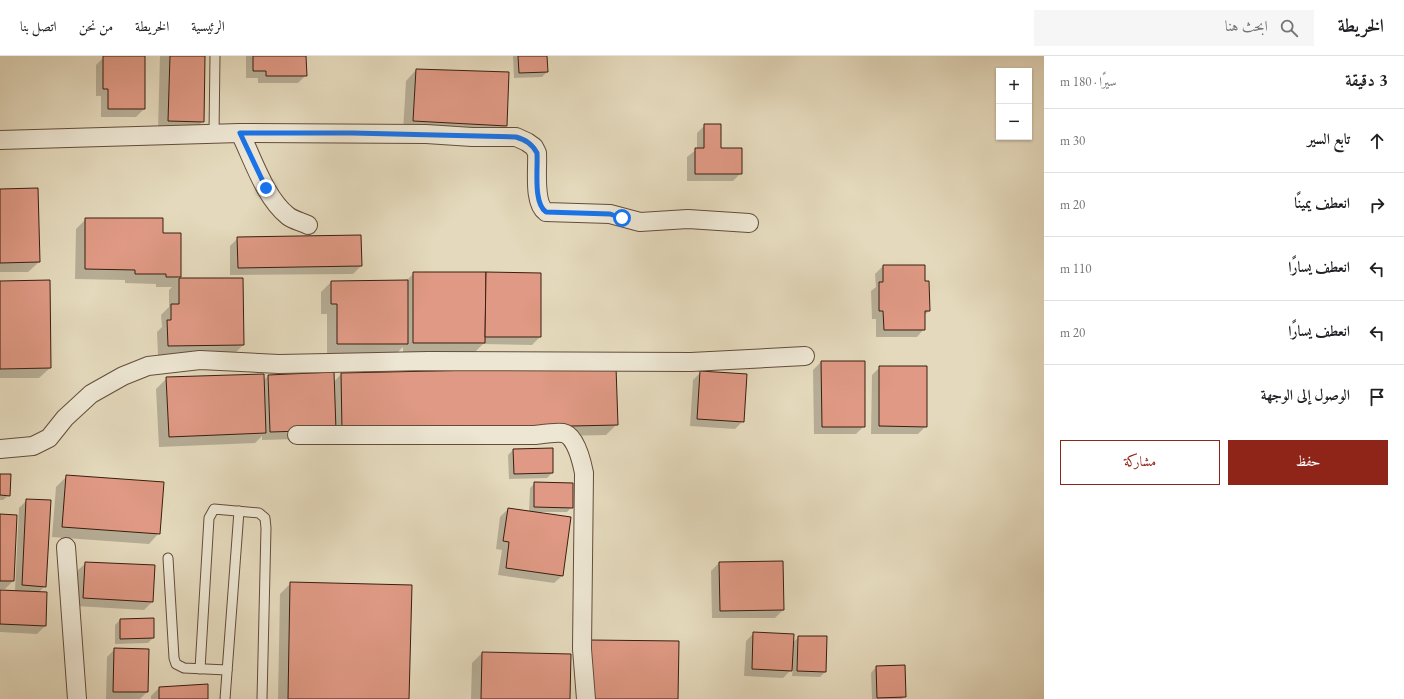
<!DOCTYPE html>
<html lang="ar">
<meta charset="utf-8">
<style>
body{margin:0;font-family:"EB Garamond",Amiri,serif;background:#f6f6f6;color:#202124;direction:rtl}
.controls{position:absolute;right:12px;top:12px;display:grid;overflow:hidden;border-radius:0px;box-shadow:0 1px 3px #0004}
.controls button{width:36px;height:36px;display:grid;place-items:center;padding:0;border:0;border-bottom:1px solid #e0e0e0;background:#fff;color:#202124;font:20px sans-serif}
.stop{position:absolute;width:12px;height:12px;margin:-9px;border:3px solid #1a73e8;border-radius:50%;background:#fff}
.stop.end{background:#1a73e8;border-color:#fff;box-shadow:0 1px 4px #0008}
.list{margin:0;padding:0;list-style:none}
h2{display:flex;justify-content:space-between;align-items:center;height:52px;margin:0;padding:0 16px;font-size:17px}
h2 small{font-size:13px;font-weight:400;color:#757577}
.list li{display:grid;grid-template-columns:26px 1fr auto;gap:12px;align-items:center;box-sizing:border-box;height:64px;padding:0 16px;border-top:1px solid #e0e0e0}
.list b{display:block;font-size:15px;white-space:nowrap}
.list em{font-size:13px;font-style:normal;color:#757577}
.actions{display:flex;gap:8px;padding:12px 16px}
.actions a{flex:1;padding:9px 0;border:1px solid #8f2418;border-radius:0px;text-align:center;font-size:14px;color:#8f2418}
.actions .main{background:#8f2418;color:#fff}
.icon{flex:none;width:22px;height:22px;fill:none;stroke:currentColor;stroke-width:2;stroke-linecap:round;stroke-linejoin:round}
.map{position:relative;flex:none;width:1044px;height:643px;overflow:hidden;direction:ltr}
header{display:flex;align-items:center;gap:24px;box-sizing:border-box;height:56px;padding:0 20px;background:#fff;border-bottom:1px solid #e0e0e0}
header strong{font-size:19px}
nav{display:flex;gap:22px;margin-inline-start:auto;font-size:14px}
.search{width:280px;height:36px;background:#f6f6f6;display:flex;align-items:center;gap:10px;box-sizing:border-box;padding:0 14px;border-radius:0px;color:#757577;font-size:15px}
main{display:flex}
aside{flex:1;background:#fff}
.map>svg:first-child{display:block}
</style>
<header>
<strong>الخريطة</strong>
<div class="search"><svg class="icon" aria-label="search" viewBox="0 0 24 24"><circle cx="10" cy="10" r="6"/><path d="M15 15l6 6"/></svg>ابحث هنا</div>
<nav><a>الرئيسية</a><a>الخريطة</a><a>من نحن</a><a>اتصل بنا</a></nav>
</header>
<main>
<aside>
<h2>3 دقيقة<small>سيرًا · 180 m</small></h2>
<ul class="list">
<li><svg class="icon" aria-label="ahead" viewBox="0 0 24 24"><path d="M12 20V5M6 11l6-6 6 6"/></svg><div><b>تابع السير</b></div><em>30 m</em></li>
<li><svg class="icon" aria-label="right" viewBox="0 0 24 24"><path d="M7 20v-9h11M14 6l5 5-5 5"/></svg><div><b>انعطف يمينًا</b></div><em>20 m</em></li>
<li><svg class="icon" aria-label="left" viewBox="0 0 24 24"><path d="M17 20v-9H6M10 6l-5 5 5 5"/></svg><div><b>انعطف يسارًا</b></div><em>110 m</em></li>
<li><svg class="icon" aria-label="left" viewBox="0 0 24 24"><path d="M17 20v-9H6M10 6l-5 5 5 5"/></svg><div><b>انعطف يسارًا</b></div><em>20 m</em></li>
<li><svg class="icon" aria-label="arrive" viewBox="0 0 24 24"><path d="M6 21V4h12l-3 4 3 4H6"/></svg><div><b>الوصول إلى الوجهة</b></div></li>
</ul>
<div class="actions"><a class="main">حفظ</a><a>مشاركة</a></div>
</aside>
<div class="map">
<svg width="1044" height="643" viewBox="0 0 1044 643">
<rect width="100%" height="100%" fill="#e4d9bc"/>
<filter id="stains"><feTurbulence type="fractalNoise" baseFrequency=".005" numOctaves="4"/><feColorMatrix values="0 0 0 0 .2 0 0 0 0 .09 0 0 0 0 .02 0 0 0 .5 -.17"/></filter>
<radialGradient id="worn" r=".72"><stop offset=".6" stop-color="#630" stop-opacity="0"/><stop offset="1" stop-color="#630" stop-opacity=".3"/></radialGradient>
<g fill="#0003">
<polygon points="160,0 204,0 203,65 192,76 158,75"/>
<polygon points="246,0 305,0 306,19 298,27 258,27 258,22 246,22"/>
<polygon points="513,0 546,0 547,16 542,21 514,22"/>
<polygon points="104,1 144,53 136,61 101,61 101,40 96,40 96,9"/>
<polygon points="416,14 506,70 495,80 403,75 406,25"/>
<polygon points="705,69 720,93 741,117 733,125 687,125 687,101 697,93 697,77"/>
<polygon points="0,134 39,206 28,216 0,216"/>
<polygon points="86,163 162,178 180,220 177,223 242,223 243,289 233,299 158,300 157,276 162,271 161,259 169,251 169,234 172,231 156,231 156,228 125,227 125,224 75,223 76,173"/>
<polygon points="360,180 361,210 353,218 230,219 230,190 238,182"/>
<polygon points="883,210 924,226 929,255 924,259 924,273 917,281 876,281 876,263 872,263 871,235 876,231 875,218"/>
<polygon points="414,217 540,281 532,289 483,288 474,297 403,297 403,291 397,297 327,298 327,258 321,258 321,236 331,226 406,225"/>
<polygon points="0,226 50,312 39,322 0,322"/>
<polygon points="821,306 864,370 856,378 814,378 813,314"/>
<polygon points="880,311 926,370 918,378 871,378 872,319"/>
<polygon points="701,316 743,365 735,373 690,370 693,324"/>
<polygon points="341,318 617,368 606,379 332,385 327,382 262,384 262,380 255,387 159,391 156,333 167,322 263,325 268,320 333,327"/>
<polygon points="513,394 552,417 547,422 509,423 508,399"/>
<polygon points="0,419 9,439 3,444 0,444"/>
<polygon points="67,420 159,477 149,488 52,481 56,431"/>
<polygon points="535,427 572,451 567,456 538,456 562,520 554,527 498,519 502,494 496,493 500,461 508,453 529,456 530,432"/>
<polygon points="27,444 45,530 39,536 45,570 37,578 0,576 0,535 15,535 19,452"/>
<polygon points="0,459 13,525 5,533 0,533"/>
<polygon points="86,507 152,546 144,554 76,550 78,514"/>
<polygon points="719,507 783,554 775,562 712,562 711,515"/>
<polygon points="291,527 408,643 278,643 280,538"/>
<polygon points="120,564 153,582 148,587 115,588 115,569"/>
<polygon points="754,577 792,587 799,581 825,616 820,621 792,620 793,612 783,622 744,620 746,585"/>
<polygon points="115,593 148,594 147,636 140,643 106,643 107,601"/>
<polygon points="482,597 569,643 471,643 472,607"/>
<polygon points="876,611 905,640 902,643 872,643 871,617"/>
<polygon points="207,629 207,643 151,643 151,640 159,632"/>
</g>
<g fill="#df9984" stroke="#3a1e0f">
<polygon points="103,0 145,0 145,53 108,53 108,33 103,33"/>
<polygon points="170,0 205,0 204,66 168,65"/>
<polygon points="253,0 306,0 307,20 266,20 266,15 253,15"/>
<polygon points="518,0 547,0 548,16 519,17"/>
<polygon points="416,13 509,16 507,70 413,65"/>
<polygon points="704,68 721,68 721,92 742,92 742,118 695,118 695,92 704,92"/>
<polygon points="38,132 40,206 0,207 0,133"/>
<polygon points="85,162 163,162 163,177 181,177 181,221 166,221 166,218 135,218 135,214 85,213"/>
<polygon points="361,179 362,210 238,212 237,181"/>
<polygon points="883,209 925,209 925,225 929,225 930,255 925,255 925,274 884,274 883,255 879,255 879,226 883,226"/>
<polygon points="413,216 486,216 485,287 413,287"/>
<polygon points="486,216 541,217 541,281 485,281"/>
<polygon points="179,222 243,222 244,289 168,290 167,264 171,264 171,248 179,248"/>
<polygon points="50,224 51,312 0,313 0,225"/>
<polygon points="408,224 408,288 337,288 337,248 331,248 331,225"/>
<polygon points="821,305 865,305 865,371 822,371"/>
<polygon points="879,310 927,310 927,371 879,370"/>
<polygon points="616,311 618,369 342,375 341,317"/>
<polygon points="700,315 747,318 744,366 697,363"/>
<polygon points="334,316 336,374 270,376 268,319"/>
<polygon points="264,318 266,377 169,381 166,321"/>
<polygon points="553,392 553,417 514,418 513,393"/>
<polygon points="0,418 11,418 10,440 0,439"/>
<polygon points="66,419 164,426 160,478 62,471"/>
<polygon points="534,426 573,427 573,452 534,451"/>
<polygon points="26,443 51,444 46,531 22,529"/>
<polygon points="508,452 571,461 563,520 506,512 509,486 503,485"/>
<polygon points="0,458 17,459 14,525 0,525"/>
<polygon points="783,505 784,554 720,555 719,506"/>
<polygon points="85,506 155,509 153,546 83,542"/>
<polygon points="290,526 412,529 409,643 288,643"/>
<polygon points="0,534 47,536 46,570 0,568"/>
<polygon points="154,562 154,582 120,583 120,563"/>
<polygon points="753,576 794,578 792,615 752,613"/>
<polygon points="798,580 827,580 826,616 797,615"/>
<polygon points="591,584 679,585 678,643 590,643"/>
<polygon points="114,592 149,593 148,636 113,636"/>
<polygon points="482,596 571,598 570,643 481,643"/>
<polygon points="905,609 906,641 877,642 876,610"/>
<polygon points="208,628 208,643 159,643 159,631"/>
</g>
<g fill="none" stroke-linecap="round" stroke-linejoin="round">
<g stroke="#644d3a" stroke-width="11">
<g id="lane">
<polyline points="214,78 215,0"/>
<polyline points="168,502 174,602 176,608 184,612 227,614"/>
<polyline points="200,613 209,462 214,453 259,457 265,462 266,472 262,643"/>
<polyline points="225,643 239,455"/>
</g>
</g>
<g stroke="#644d3a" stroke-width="20">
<g id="street">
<path d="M240 77C253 103 265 142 288 160 293 164 302 166 308 169"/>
<path d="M0 84 240 77 426 78 472 81H516L527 86 534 91 537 97C538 113 533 147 546 156L610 158 640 166 688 163 749 167"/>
<path d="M297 379H535C543 378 555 376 563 377 576 379 582 407 584 417L582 593 586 643"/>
<polyline points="0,393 33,390 49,382 65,362 91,338 123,320 148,310 200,304 279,308 428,305 691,306 805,300"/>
<polyline points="66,491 77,643"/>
</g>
</g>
<use href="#lane" stroke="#ede6d3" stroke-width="9"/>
<use href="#street" stroke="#ede6d3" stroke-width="18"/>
</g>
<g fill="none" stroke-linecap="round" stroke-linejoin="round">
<path stroke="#1a73e8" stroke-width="5" d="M266 132 240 77H352L516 81C526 84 532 88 537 97 538 113 533 147 546 156L610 158 622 162"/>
</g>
<rect width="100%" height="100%" filter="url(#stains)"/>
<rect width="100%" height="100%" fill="url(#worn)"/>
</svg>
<div class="controls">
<button>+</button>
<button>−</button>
</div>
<div class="stop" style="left:622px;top:162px"></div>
<div class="stop end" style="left:266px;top:132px"></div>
</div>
</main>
